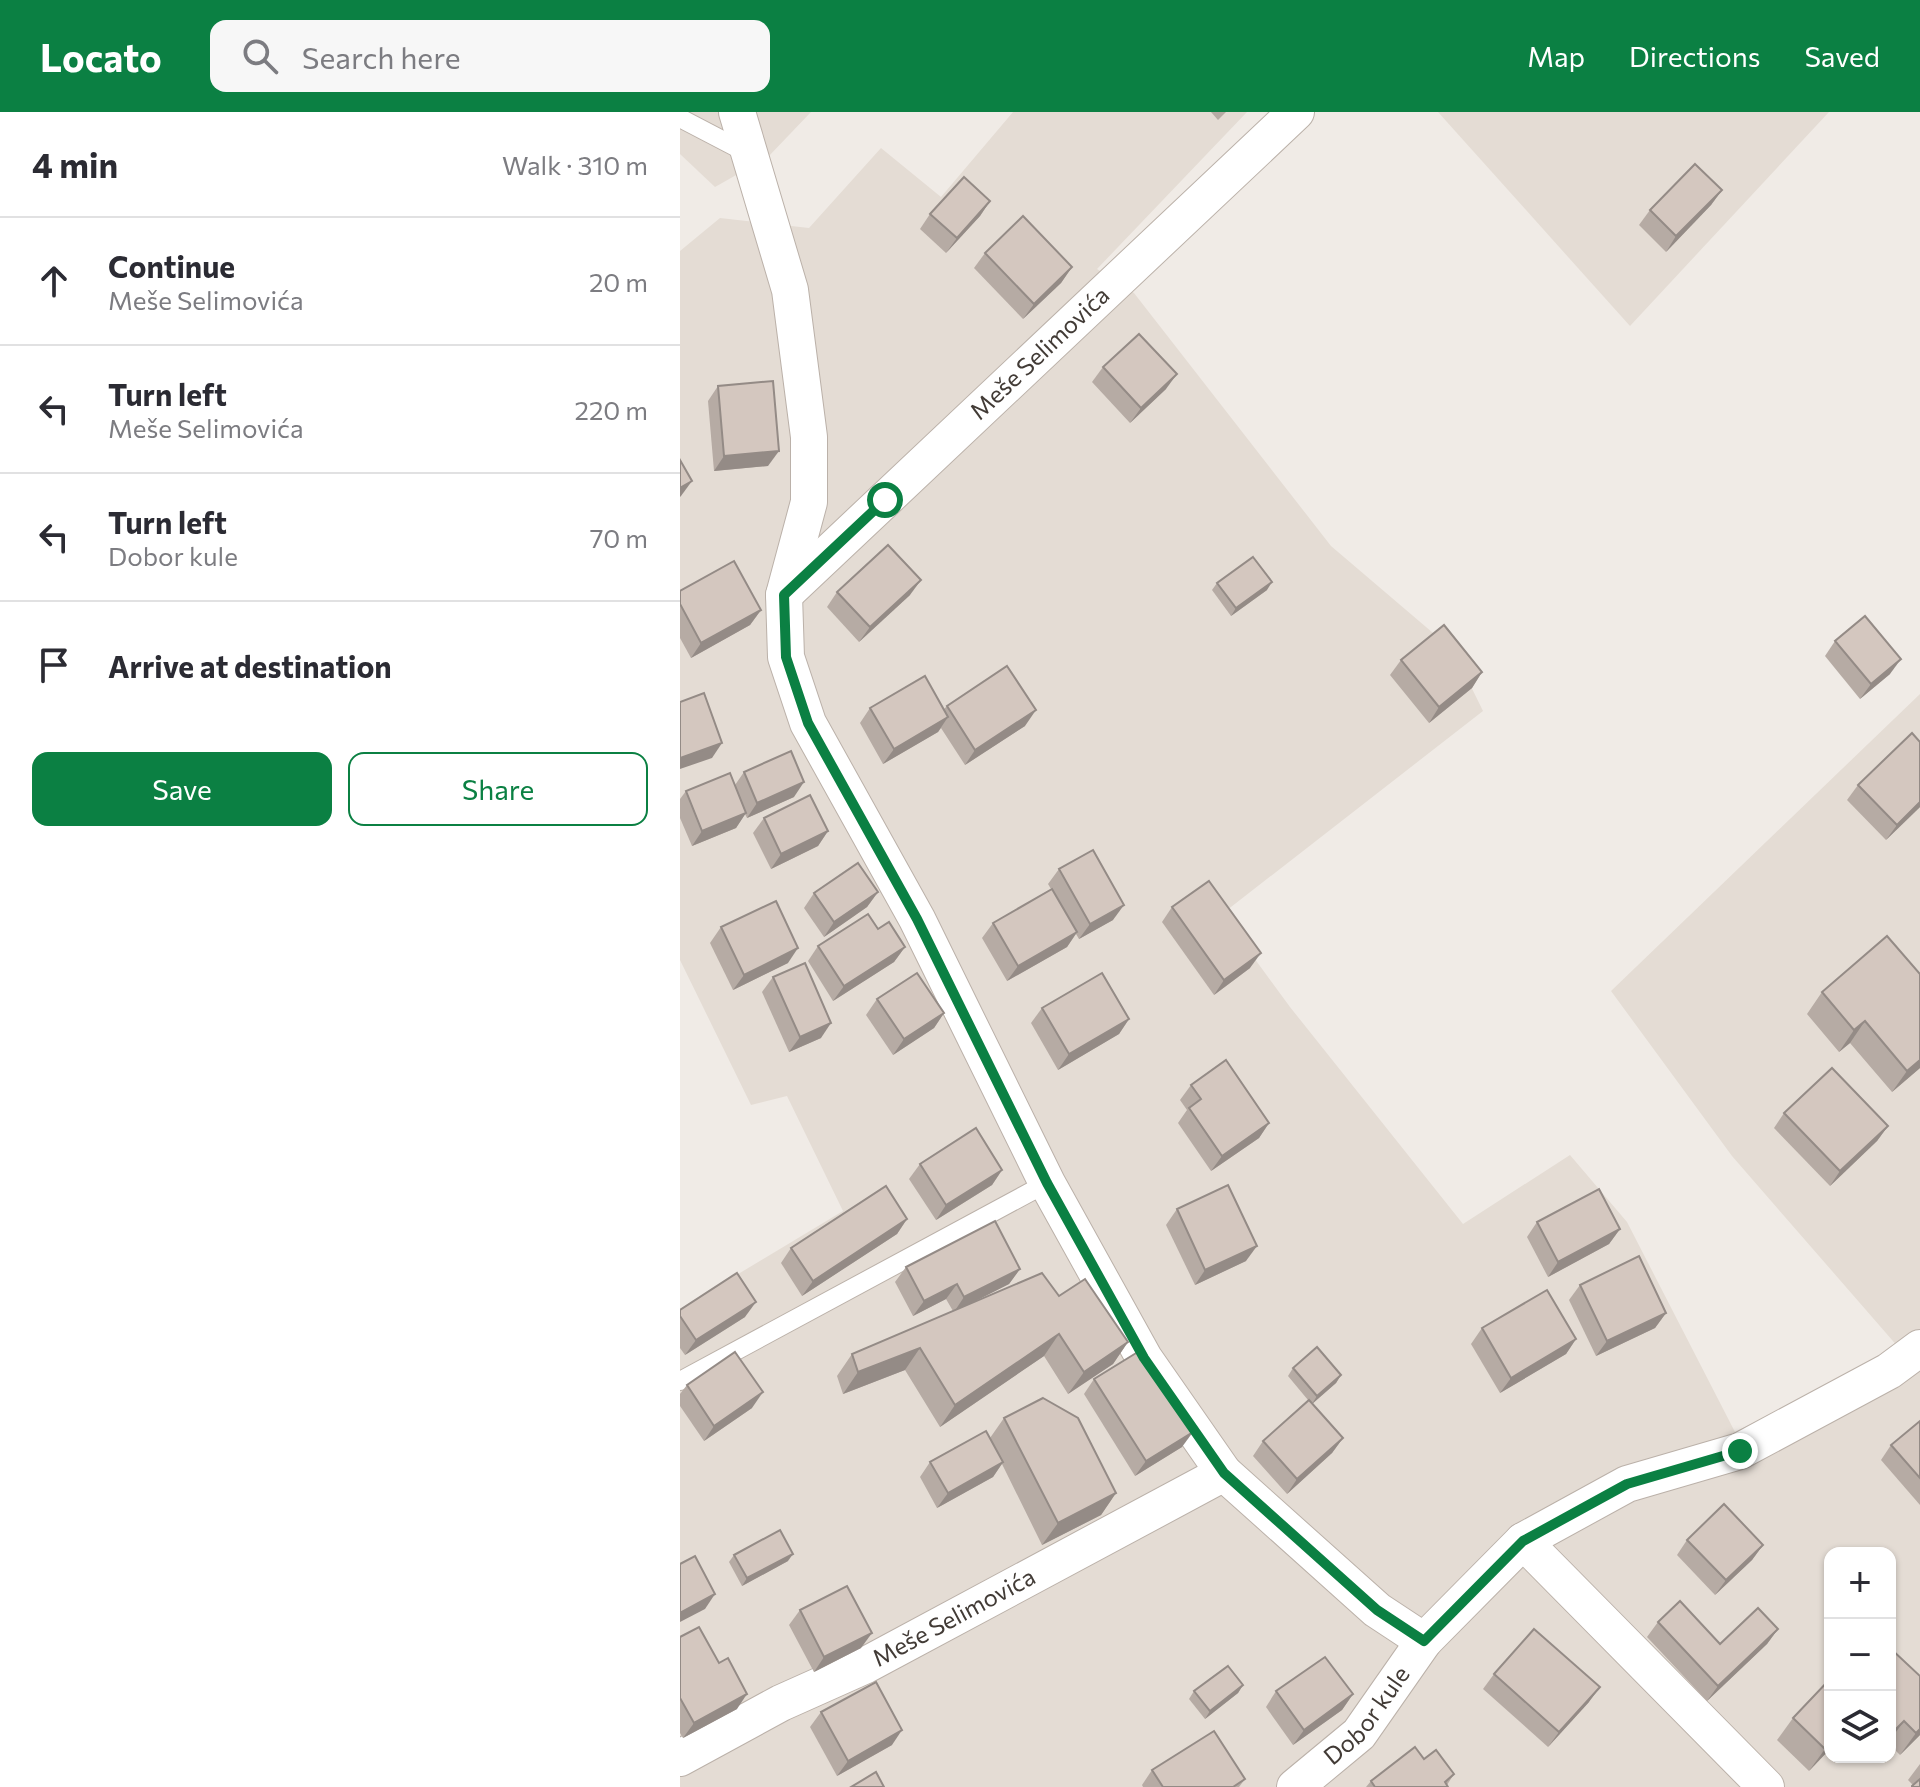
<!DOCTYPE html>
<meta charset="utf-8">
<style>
body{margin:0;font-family:Commissioner,sans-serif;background:#f7f7f7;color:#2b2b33}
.controls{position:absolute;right:24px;bottom:24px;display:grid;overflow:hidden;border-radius:16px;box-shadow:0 2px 6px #0004}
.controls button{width:72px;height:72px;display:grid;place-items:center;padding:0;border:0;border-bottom:2px solid #e1e1e2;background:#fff;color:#2b2b33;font:40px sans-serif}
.stop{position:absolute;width:24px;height:24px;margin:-18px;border:6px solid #0b8043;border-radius:50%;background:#fff}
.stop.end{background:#0b8043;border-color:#fff;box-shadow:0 2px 8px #0008}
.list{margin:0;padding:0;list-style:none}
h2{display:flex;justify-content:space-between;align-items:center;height:104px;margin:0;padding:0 32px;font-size:34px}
h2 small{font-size:26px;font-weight:400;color:#7c7c81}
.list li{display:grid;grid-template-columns:52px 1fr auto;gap:24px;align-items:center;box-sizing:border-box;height:128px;padding:0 32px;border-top:2px solid #e1e1e2}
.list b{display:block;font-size:30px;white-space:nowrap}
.list p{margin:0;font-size:26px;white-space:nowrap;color:#7c7c81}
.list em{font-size:26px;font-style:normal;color:#7c7c81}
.actions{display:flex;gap:16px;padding:24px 32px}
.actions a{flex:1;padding:18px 0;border:2px solid #0b8043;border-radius:16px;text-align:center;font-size:28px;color:#0b8043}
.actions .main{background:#0b8043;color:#fff}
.icon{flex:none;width:44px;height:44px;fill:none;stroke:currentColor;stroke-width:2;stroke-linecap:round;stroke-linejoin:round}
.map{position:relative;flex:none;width:1240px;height:1675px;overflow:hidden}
header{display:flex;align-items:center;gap:48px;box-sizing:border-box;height:112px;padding:0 40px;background:#0b8043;color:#fff}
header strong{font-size:38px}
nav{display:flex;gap:44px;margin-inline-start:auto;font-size:28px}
.search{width:560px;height:72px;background:#f7f7f7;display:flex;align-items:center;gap:20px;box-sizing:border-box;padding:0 28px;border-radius:16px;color:#7c7c81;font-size:30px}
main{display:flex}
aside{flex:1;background:#fff}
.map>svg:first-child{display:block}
</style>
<header>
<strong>Locato</strong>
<div class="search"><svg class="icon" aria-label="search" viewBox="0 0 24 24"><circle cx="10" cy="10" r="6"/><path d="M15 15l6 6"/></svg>Search here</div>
<nav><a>Map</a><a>Directions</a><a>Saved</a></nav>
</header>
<main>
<aside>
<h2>4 min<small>Walk · 310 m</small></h2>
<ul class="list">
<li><svg class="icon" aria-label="ahead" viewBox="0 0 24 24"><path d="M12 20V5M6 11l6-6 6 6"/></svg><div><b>Continue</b><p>Meše Selimovića</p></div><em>20 m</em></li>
<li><svg class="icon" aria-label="left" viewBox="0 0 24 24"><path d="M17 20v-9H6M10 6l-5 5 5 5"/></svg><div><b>Turn left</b><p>Meše Selimovića</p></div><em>220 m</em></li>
<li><svg class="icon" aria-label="left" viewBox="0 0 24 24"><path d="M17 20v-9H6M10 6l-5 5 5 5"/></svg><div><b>Turn left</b><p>Dobor kule</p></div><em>70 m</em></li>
<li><svg class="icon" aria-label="arrive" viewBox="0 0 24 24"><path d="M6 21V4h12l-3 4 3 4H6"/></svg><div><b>Arrive at destination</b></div></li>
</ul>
<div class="actions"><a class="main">Save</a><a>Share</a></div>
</aside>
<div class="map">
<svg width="1240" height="1675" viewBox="0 0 1240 1675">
<rect width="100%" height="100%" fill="#f0ebe6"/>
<g fill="#e4dcd4" fill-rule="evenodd">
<polygon points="0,0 131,0 88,45 35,75 0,42"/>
<path d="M333 0H567L417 157 454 181 651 434 773 538 803 599 542 802 610 895 783 1112 890 1043 947 1110 1055 1320 1219 1236 1052 1044 931 879 1240 582V1675H0V1197L163 1099 107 984 71 993 0 848V139L40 106 129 116 201 36 261 85ZM1150 1441H1210V1645H1150Z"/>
<polygon points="758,0 1149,0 950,214"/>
</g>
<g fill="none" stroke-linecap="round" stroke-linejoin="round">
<g stroke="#bbb1a9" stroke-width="20">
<g id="lane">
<polyline points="0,6 67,41"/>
<polyline points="0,1269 367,1071"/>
</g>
</g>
<g stroke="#bbb1a9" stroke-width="38">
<g id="street">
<polyline points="57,0 110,178 129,325 129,390 104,483 106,545 128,611 237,807 367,1071 464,1246 544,1361 697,1498 744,1529"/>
<path id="s1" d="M104 483 616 0"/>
<polyline points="843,1429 1086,1675"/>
<path id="s2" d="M0 1646 101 1591 186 1553 544 1361"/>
<path id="s3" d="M615 1675 679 1622 744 1529 843 1429 947 1372 1060 1339 1209 1259 1240 1236"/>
</g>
</g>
<use href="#lane" stroke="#fff" stroke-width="18"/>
<use href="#street" stroke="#fff" stroke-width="36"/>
</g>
<g fill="#b6aba4">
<polygon points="531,0 546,0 538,8"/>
<polygon points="1042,78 1031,93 986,140 959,113 970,98"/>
<polygon points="310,89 300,104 266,141 240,117 250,102"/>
<polygon points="305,141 392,155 381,171 343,207 294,156"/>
<polygon points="423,255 486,277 450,311 412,270"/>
<polygon points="38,274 88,354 34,359 28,289"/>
<polygon points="537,471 587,478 551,504 532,478"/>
<polygon points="0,479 81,498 70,513 11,546 0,526"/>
<polygon points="157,480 230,483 179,530 147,495"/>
<polygon points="1155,529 1210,562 1180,587 1145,544"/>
<polygon points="721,548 802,560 792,576 749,611 710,563"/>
<polygon points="267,594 345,614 285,653 261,616 258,620 203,652 180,611 190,596 264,597"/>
<polygon points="1240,630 1240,695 1206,728 1167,688 1178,673"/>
<polygon points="64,660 114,685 67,706 65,702 56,716 12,734 0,706 0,687 6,679 55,673"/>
<polygon points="84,706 148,719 138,734 91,757 73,721"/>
<polygon points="379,757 433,808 399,827 396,822 387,835 327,869 302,826 313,811 371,777 368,772"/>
<polygon points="198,780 187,795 144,825 124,796 134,781"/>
<polygon points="492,795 570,856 534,883 482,810"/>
<polygon points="41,815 108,851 53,878 30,831"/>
<polygon points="198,817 225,835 214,850 153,889 128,849 138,834"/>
<polygon points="1240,862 1240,956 1212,980 1170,931 1159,940 1127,902 1142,880"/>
<polygon points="93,865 141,926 109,940 82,880"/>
<polygon points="197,887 264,901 254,916 213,943 186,903"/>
<polygon points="362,896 449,907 439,922 378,958 351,911"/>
<polygon points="511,973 589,1011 579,1026 531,1059 498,1011 507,998 500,988"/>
<polygon points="1104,1001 1208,1014 1197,1029 1150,1074 1094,1016"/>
<polygon points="240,1052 322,1058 312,1073 256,1108 229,1067"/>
<polygon points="497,1097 566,1149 515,1173 486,1113"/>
<polygon points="227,1107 217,1122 122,1184 101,1151 111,1136"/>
<polygon points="857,1110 940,1117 929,1132 868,1165 847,1125"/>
<polygon points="226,1155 340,1157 329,1172 291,1191 379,1184 448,1230 433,1252 388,1282 364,1244 260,1315 225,1258 163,1282 157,1264 172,1242 273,1199 266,1187 233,1204 215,1170"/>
<polygon points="900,1173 986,1201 975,1216 916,1244 889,1188"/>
<polygon points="0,1198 65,1205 5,1243 0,1236"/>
<polygon points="802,1216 896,1227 886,1242 820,1281 791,1232"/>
<polygon points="613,1256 661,1263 656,1271 632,1292 663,1326 652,1341 607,1382 573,1344 583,1329 628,1288 608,1264"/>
<polygon points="414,1267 502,1335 455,1364 404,1282"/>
<polygon points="7,1273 72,1296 24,1329 0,1294 0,1282"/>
<polygon points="324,1306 436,1381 421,1403 362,1433 322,1352 313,1365 257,1396 240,1365 250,1350 310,1326"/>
<polygon points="1240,1309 1240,1393 1201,1348 1211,1333"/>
<polygon points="1007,1428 1083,1433 1072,1448 1035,1483 997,1443"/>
<polygon points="54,1443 108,1449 62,1474 49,1450"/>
<polygon points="120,1498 181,1536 134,1560 109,1513"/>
<polygon points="978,1510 1040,1532 1098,1517 1087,1532 1027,1589 967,1525"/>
<polygon points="0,1525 57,1597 3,1626 0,1621"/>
<polygon points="1210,1536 1240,1623 1220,1643 1210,1633"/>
<polygon points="814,1562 909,1590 868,1635 803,1577"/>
<polygon points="563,1573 558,1581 525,1607 509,1587 514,1579"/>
<polygon points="596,1579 673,1582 662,1598 613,1633 586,1595"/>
<polygon points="141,1600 212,1633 157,1664 130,1615"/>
<polygon points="1113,1606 1150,1637 1129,1659 1097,1628"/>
<polygon points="744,1647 774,1662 767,1673 768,1675 686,1675 691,1669"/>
<polygon points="1240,1652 1240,1675 1231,1675 1233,1673 1228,1668"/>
<polygon points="472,1658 565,1667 559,1675 463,1675 462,1673"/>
</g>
<g fill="#948b86">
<polygon points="1042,78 1031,93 986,140 996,124"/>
<polygon points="310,89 300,104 266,141 277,126"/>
<polygon points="392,155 381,171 343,207 354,192"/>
<polygon points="497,262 486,277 450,311 461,296"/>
<polygon points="99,339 88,354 34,359 44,344"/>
<polygon points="12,369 1,384 0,385 0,376"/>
<polygon points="241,468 230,483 179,530 190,515"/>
<polygon points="592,470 587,478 551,504 556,496"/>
<polygon points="81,498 70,513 11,546 21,531"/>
<polygon points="1221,547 1210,562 1180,587 1191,572"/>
<polygon points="802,560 792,576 749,611 759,595"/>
<polygon points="356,598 345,614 285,653 295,638"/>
<polygon points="268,605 258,620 203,652 214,637"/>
<polygon points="42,631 32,646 0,657 0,646"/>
<polygon points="124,670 114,685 67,706 77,691"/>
<polygon points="1240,690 1240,695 1206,728 1217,713"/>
<polygon points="66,701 56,716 12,734 22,719"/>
<polygon points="148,719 138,734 91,757 101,742"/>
<polygon points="198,780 187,795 144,825 154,810"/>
<polygon points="444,793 433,808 399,827 410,812"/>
<polygon points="397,820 387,835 327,869 338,854"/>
<polygon points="225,835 214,850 153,889 164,874"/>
<polygon points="118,836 108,851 53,878 64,863"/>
<polygon points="581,841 570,856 534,883 544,868"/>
<polygon points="264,901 254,916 213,943 224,927"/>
<polygon points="449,907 439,922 378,958 389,942"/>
<polygon points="1185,909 1170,931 1159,940 1174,918"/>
<polygon points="151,911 141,926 109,940 120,925"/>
<polygon points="1240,948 1240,956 1212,980 1227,959"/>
<polygon points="589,1011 579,1026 531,1059 542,1044"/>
<polygon points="1208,1014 1197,1029 1150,1074 1160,1059"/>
<polygon points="322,1058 312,1073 256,1108 266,1093"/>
<polygon points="227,1107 217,1122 122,1184 133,1169"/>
<polygon points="940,1117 929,1132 868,1165 878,1150"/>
<polygon points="577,1134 566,1149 515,1173 525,1158"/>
<polygon points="340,1157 329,1172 274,1200 284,1185"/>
<polygon points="277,1172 266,1187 233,1204 244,1189"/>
<polygon points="76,1190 65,1205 5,1243 16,1228"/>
<polygon points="986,1201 975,1216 916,1244 927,1229"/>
<polygon points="379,1222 364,1244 260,1315 275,1293"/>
<polygon points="896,1227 886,1242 820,1281 831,1266"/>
<polygon points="448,1230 433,1252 388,1282 404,1260"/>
<polygon points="240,1236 225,1258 163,1282 178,1260"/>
<polygon points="661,1263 656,1271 632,1292 637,1284"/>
<polygon points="83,1280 72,1296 24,1329 34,1314"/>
<polygon points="513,1320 502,1335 455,1364 466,1349"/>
<polygon points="663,1326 652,1341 607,1382 617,1367"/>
<polygon points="323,1350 313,1365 257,1396 268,1381"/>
<polygon points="436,1381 421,1403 362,1433 378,1411"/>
<polygon points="1083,1433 1072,1448 1035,1483 1046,1468"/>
<polygon points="113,1442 108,1449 62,1474 67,1466"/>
<polygon points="35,1482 25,1497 0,1510 0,1501"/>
<polygon points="1098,1517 1087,1532 1027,1589 1038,1574"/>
<polygon points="192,1521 181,1536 134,1560 144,1545"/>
<polygon points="563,1573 558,1581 525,1607 530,1599"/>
<polygon points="920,1575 909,1590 868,1635 879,1620"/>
<polygon points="67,1582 57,1597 3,1626 14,1611"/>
<polygon points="673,1582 662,1598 613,1633 624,1618"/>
<polygon points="1224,1609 1210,1628 1210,1623"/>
<polygon points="1240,1617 1240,1623 1220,1643 1236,1621"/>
<polygon points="222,1618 212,1633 157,1664 168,1649"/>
<polygon points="1150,1632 1150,1637 1129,1659 1145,1637"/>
</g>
<g fill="#d4c7bf" stroke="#948b86" stroke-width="2">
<polygon points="1015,52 1042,78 996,124 970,98"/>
<polygon points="284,65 310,89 277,126 250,102"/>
<polygon points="343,104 392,155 354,192 305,141"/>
<polygon points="459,222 497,262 461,296 423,255"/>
<polygon points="93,269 99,339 44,344 38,274"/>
<polygon points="0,348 12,369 0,376"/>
<polygon points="208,433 241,468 190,515 157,480"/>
<polygon points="573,445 592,470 556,496 537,471"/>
<polygon points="54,449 81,498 21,531 0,492 0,479"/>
<polygon points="1185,504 1221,547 1191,572 1155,529"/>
<polygon points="764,513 802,560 759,595 721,548"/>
<polygon points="327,554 356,598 295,638 267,594"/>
<polygon points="245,564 268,605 214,637 190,596"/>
<polygon points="24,581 42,631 0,646 0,590"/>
<polygon points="1232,621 1240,630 1240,690 1217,713 1178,673"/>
<polygon points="111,639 124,670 77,691 64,660"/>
<polygon points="50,661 66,701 22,719 6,679"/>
<polygon points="130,683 148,719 101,742 84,706"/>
<polygon points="413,738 444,793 410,812 379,757"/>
<polygon points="178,751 198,780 154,810 134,781"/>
<polygon points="529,769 581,841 544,868 492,795"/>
<polygon points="372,777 397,820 338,854 313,811"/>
<polygon points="96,789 118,836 64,863 41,815"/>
<polygon points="188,802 198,817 209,810 225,835 164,874 138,834"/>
<polygon points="1207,824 1240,862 1240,948 1227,959 1185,909 1174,918 1142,880"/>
<polygon points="125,851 151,911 120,925 93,865"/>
<polygon points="237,861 264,901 224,927 197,887"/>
<polygon points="422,861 449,907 389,942 362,896"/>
<polygon points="546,948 589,1011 542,1044 509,996 521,987 511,973"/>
<polygon points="1152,956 1208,1014 1160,1059 1104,1001"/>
<polygon points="296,1016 322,1058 266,1093 240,1052"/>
<polygon points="548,1073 577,1134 525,1158 497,1097"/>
<polygon points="206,1074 227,1107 133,1169 111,1136"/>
<polygon points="919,1077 940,1117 878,1150 857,1110"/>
<polygon points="315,1109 340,1157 284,1185 277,1172 244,1189 226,1155"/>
<polygon points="959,1144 986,1201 927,1229 900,1173"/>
<polygon points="57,1161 76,1190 16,1228 0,1204 0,1198"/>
<polygon points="362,1161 379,1184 405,1167 448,1230 404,1260 379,1222 275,1293 240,1236 178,1260 172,1242"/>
<polygon points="867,1178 896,1227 831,1266 802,1216"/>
<polygon points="637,1235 661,1263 637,1284 613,1256"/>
<polygon points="461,1238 513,1320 466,1349 414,1267"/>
<polygon points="55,1240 83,1280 34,1314 7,1273"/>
<polygon points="363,1286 398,1306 436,1381 378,1411 324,1306"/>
<polygon points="629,1288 663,1326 617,1367 583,1329"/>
<polygon points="1240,1309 1240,1366 1211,1333"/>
<polygon points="306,1319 323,1350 268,1381 250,1350"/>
<polygon points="1044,1392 1083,1433 1046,1468 1007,1428"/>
<polygon points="100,1418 113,1442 67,1466 54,1443"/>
<polygon points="15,1444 35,1482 0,1501 0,1452"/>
<polygon points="167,1474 192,1521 144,1545 120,1498"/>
<polygon points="1000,1489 1040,1532 1078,1496 1098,1517 1038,1574 978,1510"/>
<polygon points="19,1515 39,1551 48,1546 67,1582 14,1611 0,1586 0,1525"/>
<polygon points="854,1517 920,1575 879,1620 814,1562"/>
<polygon points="1210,1536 1240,1564 1240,1617 1236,1621 1224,1609 1210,1623"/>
<polygon points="645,1545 673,1582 624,1618 596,1579"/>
<polygon points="548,1554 563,1573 530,1599 514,1579"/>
<polygon points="1150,1567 1150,1632 1145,1637 1113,1606"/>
<polygon points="196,1570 222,1618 168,1649 141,1600"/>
<polygon points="534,1619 565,1667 553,1675 483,1675 472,1658"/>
<polygon points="735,1635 744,1647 756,1638 774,1662 765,1670 768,1675 695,1675 691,1669"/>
<polygon points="196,1660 204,1675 171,1675"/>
<polygon points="1240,1667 1240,1675 1232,1675 1232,1674"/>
</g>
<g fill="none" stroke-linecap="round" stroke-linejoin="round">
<polyline stroke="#0b8043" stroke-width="10" points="205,388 104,483 106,545 128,611 237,807 367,1071 464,1246 544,1361 697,1498 744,1529 843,1429 947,1372 1060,1339"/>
</g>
<g text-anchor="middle" stroke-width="6" stroke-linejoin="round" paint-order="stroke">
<g font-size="24" fill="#423b36" stroke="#fff">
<text dy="8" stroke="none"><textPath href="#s1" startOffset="352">Meše Selimovića</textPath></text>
<text dy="8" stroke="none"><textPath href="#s2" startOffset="308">Meše Selimovića</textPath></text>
<text dy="8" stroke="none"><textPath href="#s3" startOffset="102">Dobor kule</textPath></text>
</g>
</g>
</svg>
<div class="controls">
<button>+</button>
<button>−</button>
<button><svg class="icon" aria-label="layers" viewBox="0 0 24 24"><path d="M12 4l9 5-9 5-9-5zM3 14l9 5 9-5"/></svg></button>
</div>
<div class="stop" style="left:205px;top:388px"></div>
<div class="stop end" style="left:1060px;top:1339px"></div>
</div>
</main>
